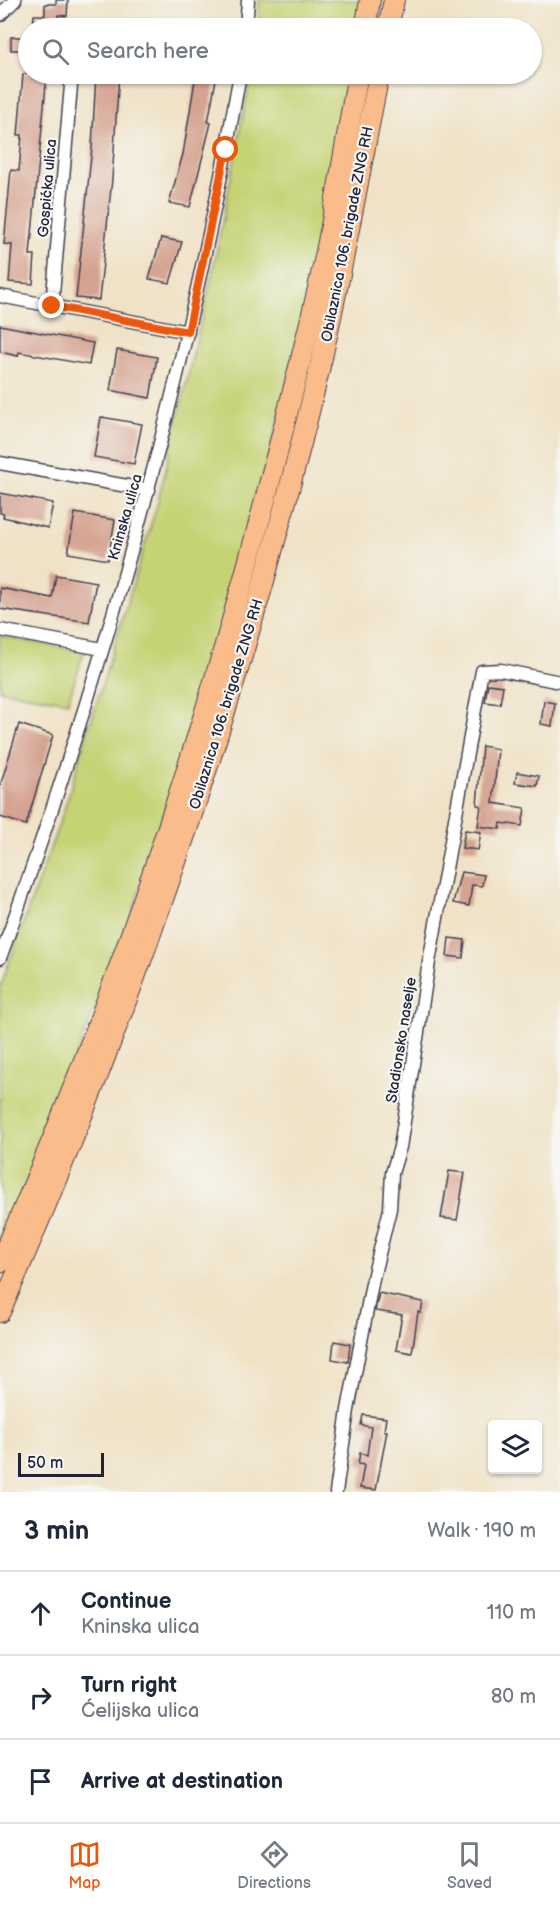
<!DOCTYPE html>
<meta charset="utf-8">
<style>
body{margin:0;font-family:"Balsamiq Sans",sans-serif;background:#f6f6f7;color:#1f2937}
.controls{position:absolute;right:18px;bottom:18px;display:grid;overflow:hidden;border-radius:6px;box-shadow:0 2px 4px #0004}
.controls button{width:54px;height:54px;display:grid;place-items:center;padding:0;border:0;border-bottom:2px solid #e0e1e3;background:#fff;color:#1f2937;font:30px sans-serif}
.scale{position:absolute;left:18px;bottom:15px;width:86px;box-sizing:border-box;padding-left:6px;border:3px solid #22223b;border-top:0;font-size:16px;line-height:21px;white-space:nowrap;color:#22223b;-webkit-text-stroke:4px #f6f6f2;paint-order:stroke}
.stop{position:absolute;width:18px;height:18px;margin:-14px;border:4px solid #ea580c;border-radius:50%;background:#fff}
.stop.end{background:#ea580c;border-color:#fff;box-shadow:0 2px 6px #0008}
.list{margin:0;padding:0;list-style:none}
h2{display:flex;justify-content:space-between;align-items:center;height:78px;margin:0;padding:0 24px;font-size:26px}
h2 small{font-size:20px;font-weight:400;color:#747a83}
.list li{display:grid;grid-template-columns:39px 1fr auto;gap:18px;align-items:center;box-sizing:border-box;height:84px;padding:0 24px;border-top:2px solid #e0e1e3}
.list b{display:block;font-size:22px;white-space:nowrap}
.list p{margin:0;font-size:20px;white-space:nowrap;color:#747a83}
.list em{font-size:20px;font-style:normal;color:#747a83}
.icon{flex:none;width:33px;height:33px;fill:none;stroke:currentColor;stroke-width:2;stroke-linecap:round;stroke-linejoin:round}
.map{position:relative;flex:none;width:560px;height:1492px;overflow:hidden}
.search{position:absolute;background:#fff;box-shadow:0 2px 4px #0004;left:18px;right:18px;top:18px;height:66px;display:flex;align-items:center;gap:15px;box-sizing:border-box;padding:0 21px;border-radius:33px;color:#747a83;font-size:22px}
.sheet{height:330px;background:#fff}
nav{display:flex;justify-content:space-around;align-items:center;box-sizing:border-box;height:84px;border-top:2px solid #e0e1e3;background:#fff;font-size:16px;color:#747a83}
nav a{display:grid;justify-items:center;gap:3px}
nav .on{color:#ea580c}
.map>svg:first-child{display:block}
</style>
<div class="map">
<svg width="560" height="1492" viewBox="0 0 560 1492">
<rect width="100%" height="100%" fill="#f6f6f2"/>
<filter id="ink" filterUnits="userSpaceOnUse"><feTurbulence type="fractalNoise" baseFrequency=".0167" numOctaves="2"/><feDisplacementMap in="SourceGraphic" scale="12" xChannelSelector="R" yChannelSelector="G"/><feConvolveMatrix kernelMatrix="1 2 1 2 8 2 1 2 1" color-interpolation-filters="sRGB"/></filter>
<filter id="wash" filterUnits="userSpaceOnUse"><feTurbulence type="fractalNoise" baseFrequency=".008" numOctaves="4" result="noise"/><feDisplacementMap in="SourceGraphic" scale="24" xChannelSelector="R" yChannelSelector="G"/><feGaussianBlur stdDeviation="1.35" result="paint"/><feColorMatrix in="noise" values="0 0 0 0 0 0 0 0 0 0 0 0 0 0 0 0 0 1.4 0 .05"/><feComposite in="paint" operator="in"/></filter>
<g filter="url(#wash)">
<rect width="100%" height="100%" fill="#f0e2c6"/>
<g fill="#c5d375" stroke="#747a58" stroke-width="1.5">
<polygon points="259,0 363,0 359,28 258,28"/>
<polygon points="251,74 351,74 306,309 239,575 130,920 0,1248 0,988 64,810 157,505 212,275"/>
<polygon points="0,636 84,652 68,702 0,690"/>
</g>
<g id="blocks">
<g fill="#d5a391">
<polygon points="56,0 68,0 67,16 58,15 58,27 33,28 34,15 45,15 45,4 56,4"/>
<rect x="11" y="37" width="17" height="13"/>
<polygon points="23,74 47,74 30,255 35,255 33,284 9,282 12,245 4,244 11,170 19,171 22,135 18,135"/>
<polygon points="96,74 119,74 112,179 99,300 76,298 92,147"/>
<polygon points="196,74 217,74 208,122 211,123 190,207 169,203 183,154"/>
<polygon points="161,238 182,242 170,283 149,279"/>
<polygon points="0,325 93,343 89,365 19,352 18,356 0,352"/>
<polygon points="117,350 157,357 150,398 110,390"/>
<polygon points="101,417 142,424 134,464 94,457"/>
<polygon points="0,493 53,503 48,528 3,517 4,514 0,513"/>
<polygon points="75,513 115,520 108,560 68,553"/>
<polygon points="56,575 96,582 89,622 0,609 0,588 52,598"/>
<polygon points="488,684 503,686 500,704 485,702"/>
<polygon points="544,701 555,703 552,726 541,724"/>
<polygon points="19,724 53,735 26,825 0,817 0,786"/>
<polygon points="482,746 498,749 493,803 525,808 522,826 501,823 500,829 478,826 481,806 477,805"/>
<polygon points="517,772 539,776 537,786 515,783"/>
<polygon points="465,830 481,832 478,850 462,848"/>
<polygon points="461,872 484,875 482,886 472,885 469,906 453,903"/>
<polygon points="449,938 465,940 463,958 447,956"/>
<polygon points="449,1171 465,1173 457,1220 441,1218"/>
<polygon points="379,1293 423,1302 421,1313 418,1312 412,1353 396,1350 402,1315 375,1311"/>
<polygon points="334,1341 350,1344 348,1362 332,1359"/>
<polygon points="363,1415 386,1418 384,1431 387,1431 376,1490 360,1488 364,1465 358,1464 360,1453 367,1455 371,1427 361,1425"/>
</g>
</g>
</g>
<g filter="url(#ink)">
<use href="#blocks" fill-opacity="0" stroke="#413f50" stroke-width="1.5"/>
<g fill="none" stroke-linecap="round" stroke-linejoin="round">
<g stroke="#413f50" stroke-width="15">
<g id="minor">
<polyline points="0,15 15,0"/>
<polyline points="246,28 248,0"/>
<polyline points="0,296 188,332"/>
<polyline points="52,306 72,74"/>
<polyline points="0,463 149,490"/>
<polyline points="0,630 102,649"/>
<path d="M0 958C105 670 187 375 240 74"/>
<polyline points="336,1492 348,1410 373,1278 390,1209 392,1173 400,1147 429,962 482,671 501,670 560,682"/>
</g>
</g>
<g stroke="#413f50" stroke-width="22">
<g id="trunk">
<polyline points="365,28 370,0"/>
<polyline points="388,28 394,0"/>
<path d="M0 1263C112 1009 202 746 271 477 290 402 310 328 326 252 338 193 347 133 358 74"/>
<path d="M0 1312C128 1021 232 721 309 412 337 300 357 186 379 74"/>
</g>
</g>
<use href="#minor" stroke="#fff" stroke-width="12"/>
<use href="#trunk" stroke="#fabc8b" stroke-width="20"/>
</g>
</g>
<g fill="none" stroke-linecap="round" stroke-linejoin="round" filter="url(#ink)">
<polyline stroke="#ea580c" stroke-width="8" points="52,306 188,332 226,150"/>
</g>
<g text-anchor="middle" stroke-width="4.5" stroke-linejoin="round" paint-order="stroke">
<g font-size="15" fill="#22223b" stroke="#f6f6f2">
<text transform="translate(47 188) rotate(-85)" y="5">Gospićka ulica</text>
<text transform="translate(347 234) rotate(-79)" y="5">Obilaznica 106. brigade ZNG RH</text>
<text transform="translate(125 517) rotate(-74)" y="5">Kninska ulica</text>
<text transform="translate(226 704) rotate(-73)" y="5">Obilaznica 106. brigade ZNG RH</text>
<text transform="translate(401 1040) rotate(-81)" y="5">Stadionsko naselje</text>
</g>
</g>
</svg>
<div class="controls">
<button><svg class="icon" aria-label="layers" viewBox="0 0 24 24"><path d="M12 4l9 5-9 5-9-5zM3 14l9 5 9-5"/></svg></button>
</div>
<div class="scale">50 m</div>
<div class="stop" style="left:226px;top:150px"></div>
<div class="stop end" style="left:52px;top:306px"></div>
<div class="search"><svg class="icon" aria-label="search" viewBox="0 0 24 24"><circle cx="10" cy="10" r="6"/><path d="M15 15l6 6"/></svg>Search here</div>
</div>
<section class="sheet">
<h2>3 min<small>Walk · 190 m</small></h2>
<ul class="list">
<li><svg class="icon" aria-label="ahead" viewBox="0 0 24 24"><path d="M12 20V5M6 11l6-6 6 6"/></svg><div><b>Continue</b><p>Kninska ulica</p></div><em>110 m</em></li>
<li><svg class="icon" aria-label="right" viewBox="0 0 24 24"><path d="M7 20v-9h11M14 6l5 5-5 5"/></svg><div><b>Turn right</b><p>Ćelijska ulica</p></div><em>80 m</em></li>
<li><svg class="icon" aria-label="arrive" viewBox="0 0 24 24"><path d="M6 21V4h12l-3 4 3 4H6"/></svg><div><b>Arrive at destination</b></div></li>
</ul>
</section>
<nav>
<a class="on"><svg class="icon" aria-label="map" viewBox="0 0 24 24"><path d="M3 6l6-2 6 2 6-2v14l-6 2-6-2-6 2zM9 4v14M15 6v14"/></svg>Map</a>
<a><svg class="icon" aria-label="directions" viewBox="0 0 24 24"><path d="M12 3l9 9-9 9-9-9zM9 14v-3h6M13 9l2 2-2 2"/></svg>Directions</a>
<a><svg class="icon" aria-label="saved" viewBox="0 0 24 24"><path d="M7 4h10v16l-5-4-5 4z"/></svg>Saved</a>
</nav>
